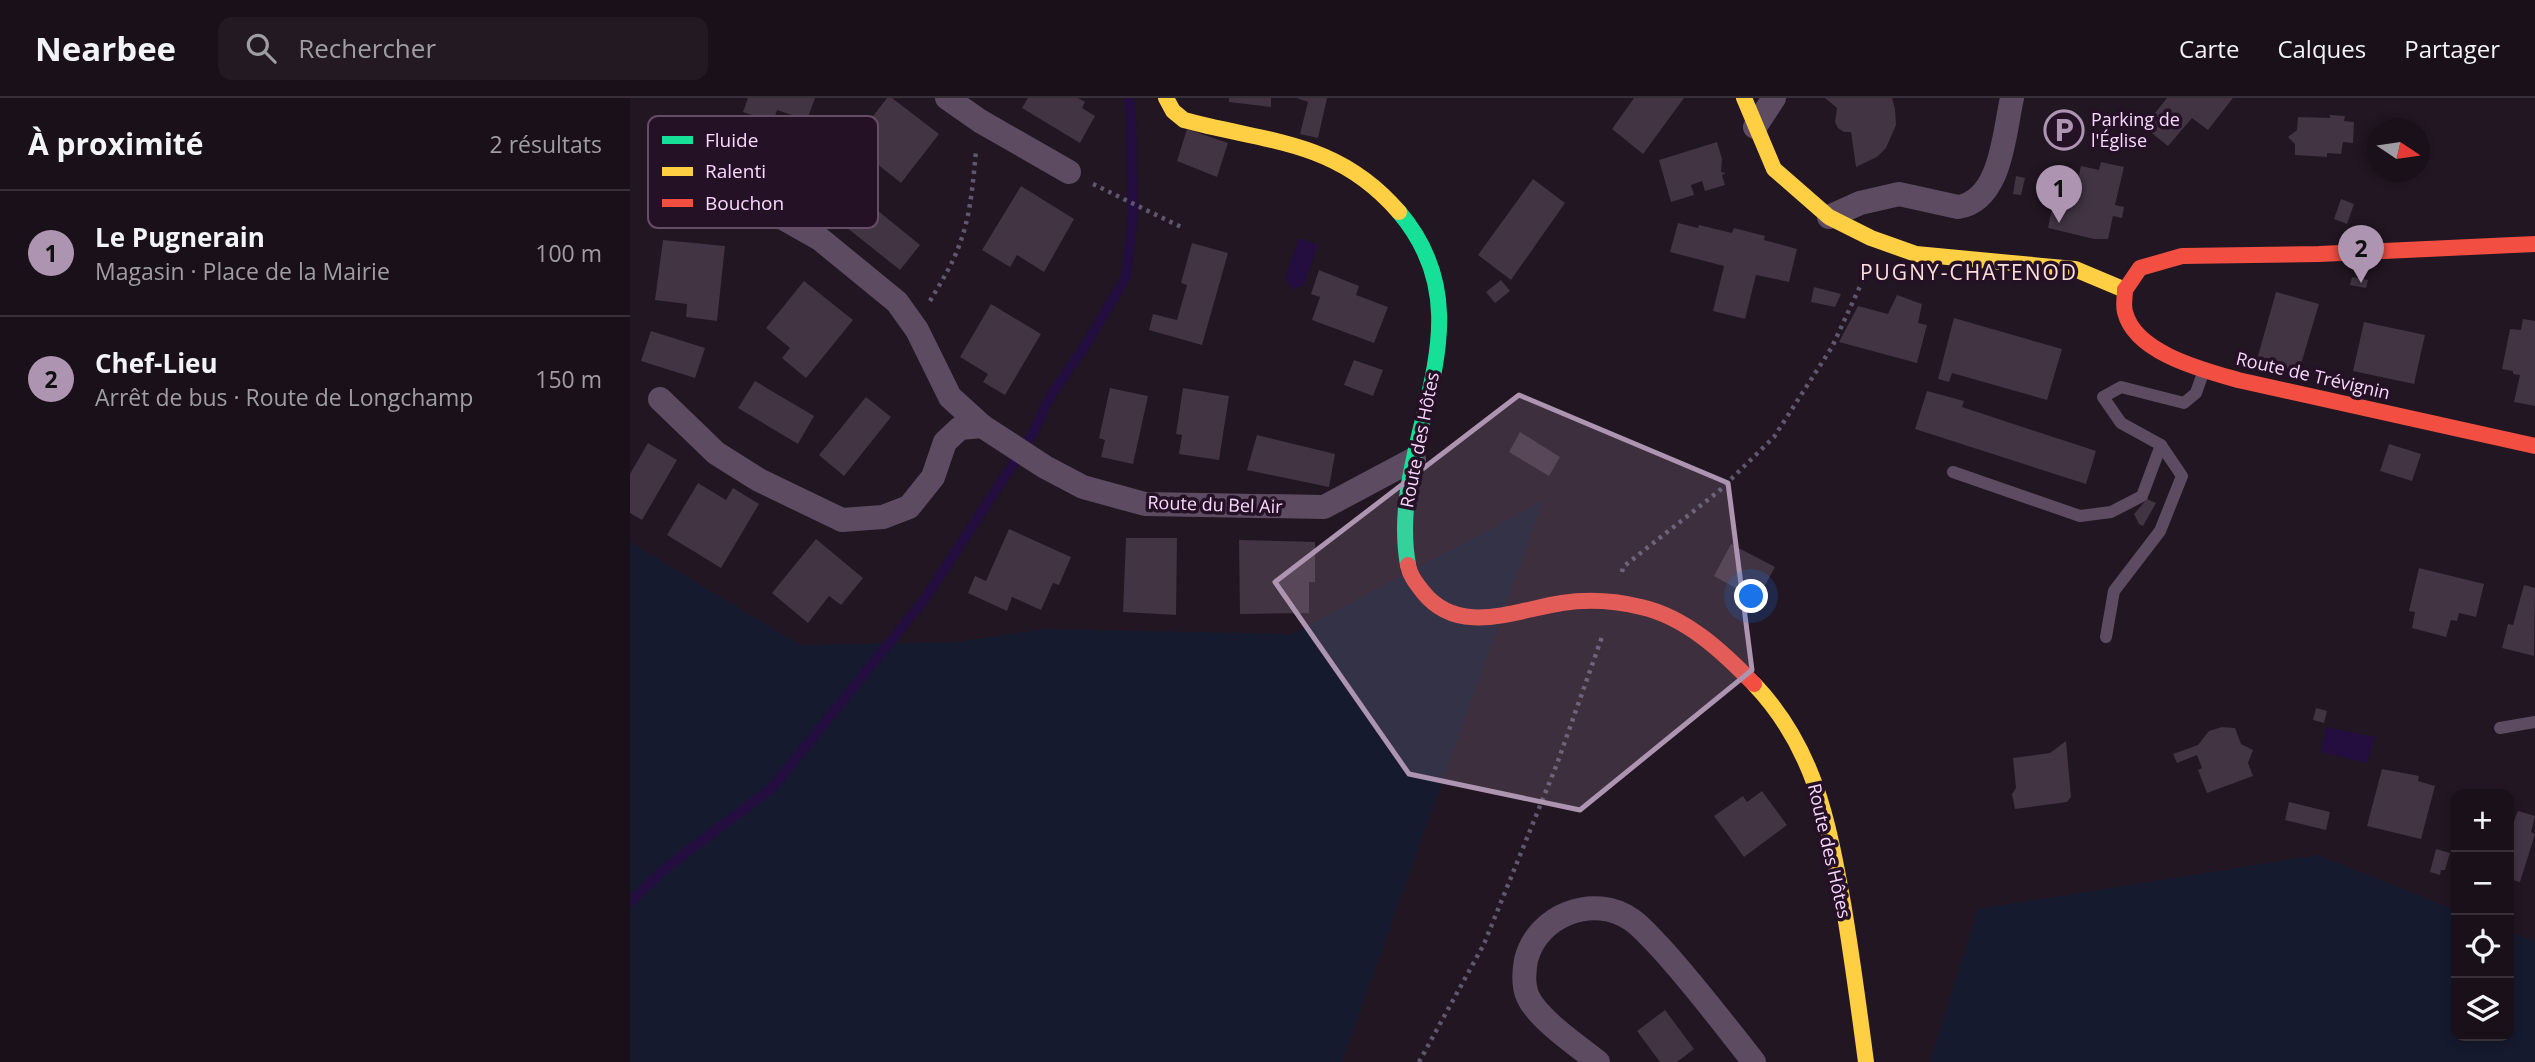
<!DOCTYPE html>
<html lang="fr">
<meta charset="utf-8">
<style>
body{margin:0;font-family:"Open Sans",sans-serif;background:#221922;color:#f1f3f6}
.controls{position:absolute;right:21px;bottom:21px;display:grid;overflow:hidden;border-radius:14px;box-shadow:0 4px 10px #0003}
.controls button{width:63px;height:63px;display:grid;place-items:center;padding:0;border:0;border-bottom:2px solid #373038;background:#191019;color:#f1f3f6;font:35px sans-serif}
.compass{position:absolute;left:1737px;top:21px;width:63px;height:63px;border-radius:50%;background:#191019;box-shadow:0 4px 10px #0003;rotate:103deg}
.you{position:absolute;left:1122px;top:499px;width:24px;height:24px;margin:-18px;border:5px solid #fff;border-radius:50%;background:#1a73e8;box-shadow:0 0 0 10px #1a73e833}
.badge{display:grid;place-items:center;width:46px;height:46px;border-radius:50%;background:#ad94b0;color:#111;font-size:23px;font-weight:700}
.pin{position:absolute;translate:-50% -58px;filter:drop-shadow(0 2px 4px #0008)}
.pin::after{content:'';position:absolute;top:37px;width:24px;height:21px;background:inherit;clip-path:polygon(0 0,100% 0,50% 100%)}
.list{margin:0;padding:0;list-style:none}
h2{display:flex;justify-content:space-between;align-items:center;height:91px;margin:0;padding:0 28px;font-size:30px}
h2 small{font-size:23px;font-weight:400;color:#9f9da2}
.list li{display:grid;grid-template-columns:46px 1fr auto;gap:21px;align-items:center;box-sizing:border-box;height:126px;padding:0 28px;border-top:2px solid #373038}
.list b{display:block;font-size:26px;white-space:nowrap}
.list p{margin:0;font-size:23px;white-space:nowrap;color:#9f9da2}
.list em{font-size:23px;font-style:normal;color:#9f9da2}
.icon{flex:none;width:38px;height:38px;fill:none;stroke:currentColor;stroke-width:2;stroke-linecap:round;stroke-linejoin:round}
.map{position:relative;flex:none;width:1905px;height:964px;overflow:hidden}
header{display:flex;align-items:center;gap:42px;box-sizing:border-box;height:98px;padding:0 35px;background:#191019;border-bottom:2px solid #373038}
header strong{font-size:33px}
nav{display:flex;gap:38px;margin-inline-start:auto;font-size:24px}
.search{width:490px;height:63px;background:#221922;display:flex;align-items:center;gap:18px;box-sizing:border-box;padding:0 24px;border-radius:14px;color:#9f9da2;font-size:26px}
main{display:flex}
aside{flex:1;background:#191019}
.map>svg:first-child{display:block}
</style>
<header>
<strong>Nearbee</strong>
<div class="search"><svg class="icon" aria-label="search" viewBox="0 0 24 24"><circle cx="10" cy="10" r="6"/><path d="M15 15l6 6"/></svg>Rechercher</div>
<nav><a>Carte</a><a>Calques</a><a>Partager</a></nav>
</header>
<main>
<aside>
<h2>À proximité<small>2 résultats</small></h2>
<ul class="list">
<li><span class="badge">1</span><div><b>Le Pugnerain</b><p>Magasin · Place de la Mairie</p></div><em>100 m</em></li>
<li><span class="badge">2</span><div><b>Chef-Lieu</b><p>Arrêt de bus · Route de Longchamp</p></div><em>150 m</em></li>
</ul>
</aside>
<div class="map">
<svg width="1905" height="964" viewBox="0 0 1905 964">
<rect width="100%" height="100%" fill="#211621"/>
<g fill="#161a2e">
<polygon points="913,403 712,964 0,964 0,444 170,547 327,544 414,531 662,536"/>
<polygon points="1688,757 1826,812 1826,938 1879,938 1879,833 1905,843 1905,964 1300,964 1348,811"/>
</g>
<g fill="#240e40">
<polygon points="669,140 688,147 674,187 663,191 655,180"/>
<polygon points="1696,629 1745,639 1737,665 1691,654"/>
</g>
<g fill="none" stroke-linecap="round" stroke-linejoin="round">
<polyline stroke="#240e40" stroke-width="10" points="0,804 37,769 142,690 294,502 402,337 420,299 457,245 496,179 503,117 501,19 499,0"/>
</g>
<g fill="#423443">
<polygon points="118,0 185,0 177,22 147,12 143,24 113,14"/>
<polygon points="257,0 262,0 309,36 271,85 246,65 237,76 213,57"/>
<polygon points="398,0 448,0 455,4 452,10 465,18 450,45 392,10"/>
<polygon points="599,0 641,0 641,9 599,4"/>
<polygon points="667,0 697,0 688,40 670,36 678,4"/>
<polygon points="1004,0 1054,0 1013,56 982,31"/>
<polygon points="1195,0 1262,0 1265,11 1266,27 1256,50 1247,59 1226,69 1221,34 1214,34 1208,30 1205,24 1207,10"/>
<polygon points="1537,0 1603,0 1578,32 1562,20 1538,48 1514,29"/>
<polygon points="1700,17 1715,18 1714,23 1724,24 1723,45 1713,44 1711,56 1697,55 1697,59 1665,57 1665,46 1658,39 1667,32 1668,19 1700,20"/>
<polygon points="557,31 598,45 587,79 547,63"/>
<polygon points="1087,44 1092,61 1091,74 1096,75 1092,77 1095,87 1075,93 1072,83 1061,87 1064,97 1041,104 1029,62"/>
<polygon points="1471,64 1494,69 1485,107 1494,109 1492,120 1483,118 1478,141 1464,141 1418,130 1426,91 1430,87 1446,91 1451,68 1469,72"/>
<polygon points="1386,78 1395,80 1391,97 1383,96"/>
<polygon points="903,81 935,105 881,182 848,157"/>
<polygon points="391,88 444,121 414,174 387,157 380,169 352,152"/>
<polygon points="1711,101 1724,106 1717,126 1704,121"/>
<polygon points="236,103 290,147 270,172 216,129"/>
<polygon points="1048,125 1068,130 1069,127 1102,135 1104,130 1135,138 1134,142 1167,151 1159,184 1126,177 1115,221 1083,213 1094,168 1040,154"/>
<polygon points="33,142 95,148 87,223 56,219 57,206 25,202"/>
<polygon points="562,145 598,155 572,247 519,232 523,216 547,222 557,187 551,185"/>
<polygon points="689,172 729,188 726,197 758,209 744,245 682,222 690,199 681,196"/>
<polygon points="1722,179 1738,182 1736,190 1720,187"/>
<polygon points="871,182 880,193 865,205 856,194"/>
<polygon points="174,183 223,222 176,280 152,260 160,250 136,230"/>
<polygon points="1184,189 1211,196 1205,209 1181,204"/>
<polygon points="1646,194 1689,206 1668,276 1626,265"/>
<polygon points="1267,197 1292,206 1288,225 1297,227 1287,265 1209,244 1228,208 1258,216"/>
<polygon points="361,206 411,236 375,297 353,284 358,276 330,259"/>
<polygon points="1324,220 1432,251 1417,302 1322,275 1319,284 1308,281"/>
<polygon points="1893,221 1905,223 1905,308 1884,304 1890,277 1883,276 1883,273 1872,271 1880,231 1891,232"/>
<polygon points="1734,224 1795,237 1784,286 1723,273"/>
<polygon points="21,233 75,250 65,280 11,263"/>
<polygon points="724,262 753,272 743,298 714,287"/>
<polygon points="125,283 184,318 168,346 108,310"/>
<polygon points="480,290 518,298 503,366 471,359 475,342 469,340"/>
<polygon points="553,290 599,298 589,362 549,356 552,337 546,336"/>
<polygon points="1297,293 1334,303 1332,309 1335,310 1466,353 1456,386 1285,331"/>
<polygon points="236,299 261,319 214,378 189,357"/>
<polygon points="890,334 930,359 919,378 879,354"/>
<polygon points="627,337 705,356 699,389 617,372"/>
<polygon points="18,345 47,362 12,422 0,415 0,376"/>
<polygon points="1759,346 1791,356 1782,383 1750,373"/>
<polygon points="68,385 96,402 103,390 129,406 91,470 37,437"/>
<polygon points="1517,401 1526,405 1513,428 1509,426 1504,416"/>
<polygon points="379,431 441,459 429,487 423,485 411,512 382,499 377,513 338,495 345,478 356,483"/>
<polygon points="496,440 547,440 546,517 493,514"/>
<polygon points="186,441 233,480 211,507 199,498 178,525 142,495"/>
<polygon points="609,442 685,444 685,484 679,484 679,515 610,516"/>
<polygon points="1101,446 1145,469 1127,502 1084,478"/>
<polygon points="1789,470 1854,486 1846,519 1829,515 1827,523 1821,522 1816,539 1782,530 1785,514 1779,513"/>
<polygon points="1894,487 1905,490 1904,558 1872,550 1878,526 1883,527"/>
<polygon points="1686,610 1697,613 1694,625 1683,622"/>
<polygon points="1592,629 1605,630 1611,646 1623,652 1618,665 1623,678 1577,695 1568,672 1572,670 1567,657 1547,665 1543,656 1568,647 1579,633"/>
<polygon points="1436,643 1441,699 1437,704 1385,711 1382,696 1386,690 1383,660 1420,655"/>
<polygon points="1752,671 1789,678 1788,683 1805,688 1791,741 1737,728"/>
<polygon points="1132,693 1157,727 1114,759 1084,718 1113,698 1117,704"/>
<polygon points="1659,704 1700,714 1696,732 1655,722"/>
<polygon points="1888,713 1905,718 1901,734 1905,736 1890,784 1879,781 1879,727 1882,728"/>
<polygon points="1806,751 1820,755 1815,772 1811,772 1810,777 1800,774"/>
<polygon points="1035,912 1064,951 1047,964 1030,964 1007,933"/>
</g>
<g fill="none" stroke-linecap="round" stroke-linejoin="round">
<g stroke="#5e576f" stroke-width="4.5" stroke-dasharray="3.5 5" stroke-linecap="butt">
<polyline points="463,86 551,129"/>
<path d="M300 203C311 184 323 166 330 145 341 116 343 83 346 53"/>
<polyline points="992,474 993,469 1089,393 1144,339 1202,249 1238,171"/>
<polyline points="789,964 854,846 927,666 973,536"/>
</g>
<g stroke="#5d4b62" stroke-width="12">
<polyline points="1323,374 1450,418 1481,414 1512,398 1531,347"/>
<polyline points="1476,539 1484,493 1530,433 1552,378 1531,347 1491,325 1473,299 1491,289 1554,305 1566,295 1574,272"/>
<polyline points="1870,630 1905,624"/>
</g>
<g stroke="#5d4b62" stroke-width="24">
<polyline points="317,0 350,23 439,74"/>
<polyline points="1125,29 1144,0"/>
<polyline points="48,90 153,120 190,141 267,204 287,232 320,299 352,328 415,369 453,389 515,406 694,409 784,361"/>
<path d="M1199 119 1230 105 1269 96 1328 109C1372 102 1374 34 1382 0"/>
<polyline points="30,301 86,355 129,382 212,422 253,419 279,409 303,379 315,344 330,330 352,328"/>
<path d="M968 964C948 948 908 921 898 899 893 888 894 873 896 862 907 817 964 795 1002 822 1012 829 1021 840 1029 848 1063 885 1093 925 1124 964"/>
</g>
<path stroke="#16e098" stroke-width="16" d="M769 114C865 227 756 343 778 467"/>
<g stroke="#ffcf43" stroke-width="16">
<path d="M536 0 543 13 554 22C639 45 707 42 769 114"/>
<polyline points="1114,0 1144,71 1199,119 1241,140 1286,156 1445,171 1495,192"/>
<path d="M1124 586C1184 649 1198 722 1213 805 1222 858 1229 911 1236 964"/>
</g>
<g stroke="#f24e42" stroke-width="16">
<path d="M1495 192C1495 199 1493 207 1495 214 1505 255 1573 272 1608 282L1905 348"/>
<polyline points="1495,192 1510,170 1552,158 1689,156 1905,146"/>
<path d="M778 467C780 478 786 485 793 494 829 539 885 512 932 505 958 501 986 503 1011 509 1056 519 1093 554 1124 586"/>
</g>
</g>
<path fill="#ad94b0" fill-opacity="0.2" stroke="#ad94b0" stroke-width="5" stroke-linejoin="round" d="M889 297 1098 385 1122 572 950 712 779 676 645 484Z"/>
<defs>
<g id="parking-ring" transform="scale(2.0125)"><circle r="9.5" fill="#251126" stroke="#ad94b0" stroke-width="1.5"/><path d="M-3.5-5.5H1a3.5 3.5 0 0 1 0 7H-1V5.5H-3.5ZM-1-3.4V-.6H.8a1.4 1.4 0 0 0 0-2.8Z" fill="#ad94b0"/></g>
</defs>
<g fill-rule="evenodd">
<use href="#parking-ring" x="1434" y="32"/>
</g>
<g text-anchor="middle" stroke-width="7" stroke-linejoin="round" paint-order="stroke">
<g font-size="18" fill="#f9d8fd" stroke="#251126" text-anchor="start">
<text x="1461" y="28">Parking de<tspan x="1461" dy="21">l'Église</tspan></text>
</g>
<g font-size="18" fill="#f9d8fd" stroke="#251126">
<text transform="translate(1683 278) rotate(13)" y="6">Route de Trévignin</text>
<text transform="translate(790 342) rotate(-79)" y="6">Route des Hôtes</text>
<text transform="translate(585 407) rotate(2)" y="6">Route du Bel Air</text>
<text transform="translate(1199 753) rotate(77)" y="6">Route des Hôtes</text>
</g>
<g font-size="21" letter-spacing="2" fill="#fddfda" stroke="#251126">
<text x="1339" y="182">PUGNY-CHATENOD</text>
</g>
</g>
<rect x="18" y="18" width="230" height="112" rx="10" fill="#251126" stroke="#654d66" stroke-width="2"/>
<rect x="32" y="38" width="31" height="8" fill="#16e098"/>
<rect x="32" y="69" width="31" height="9" fill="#ffcf43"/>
<rect x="32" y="101" width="31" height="8" fill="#f24e42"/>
<g font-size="19" fill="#f9d8fd">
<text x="75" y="49">Fluide</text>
<text x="75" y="80">Ralenti</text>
<text x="75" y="112">Bouchon</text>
</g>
</svg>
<div class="controls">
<button>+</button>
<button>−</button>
<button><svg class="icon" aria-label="locate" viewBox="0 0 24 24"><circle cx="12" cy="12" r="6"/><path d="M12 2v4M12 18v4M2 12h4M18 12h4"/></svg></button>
<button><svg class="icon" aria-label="layers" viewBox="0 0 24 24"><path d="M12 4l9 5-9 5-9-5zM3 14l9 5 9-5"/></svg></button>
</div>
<svg class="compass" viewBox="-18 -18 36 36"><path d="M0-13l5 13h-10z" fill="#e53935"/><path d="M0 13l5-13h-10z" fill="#9f9da2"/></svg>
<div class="you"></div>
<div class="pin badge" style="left:1429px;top:125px">1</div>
<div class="pin badge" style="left:1731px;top:185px">2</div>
</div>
</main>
